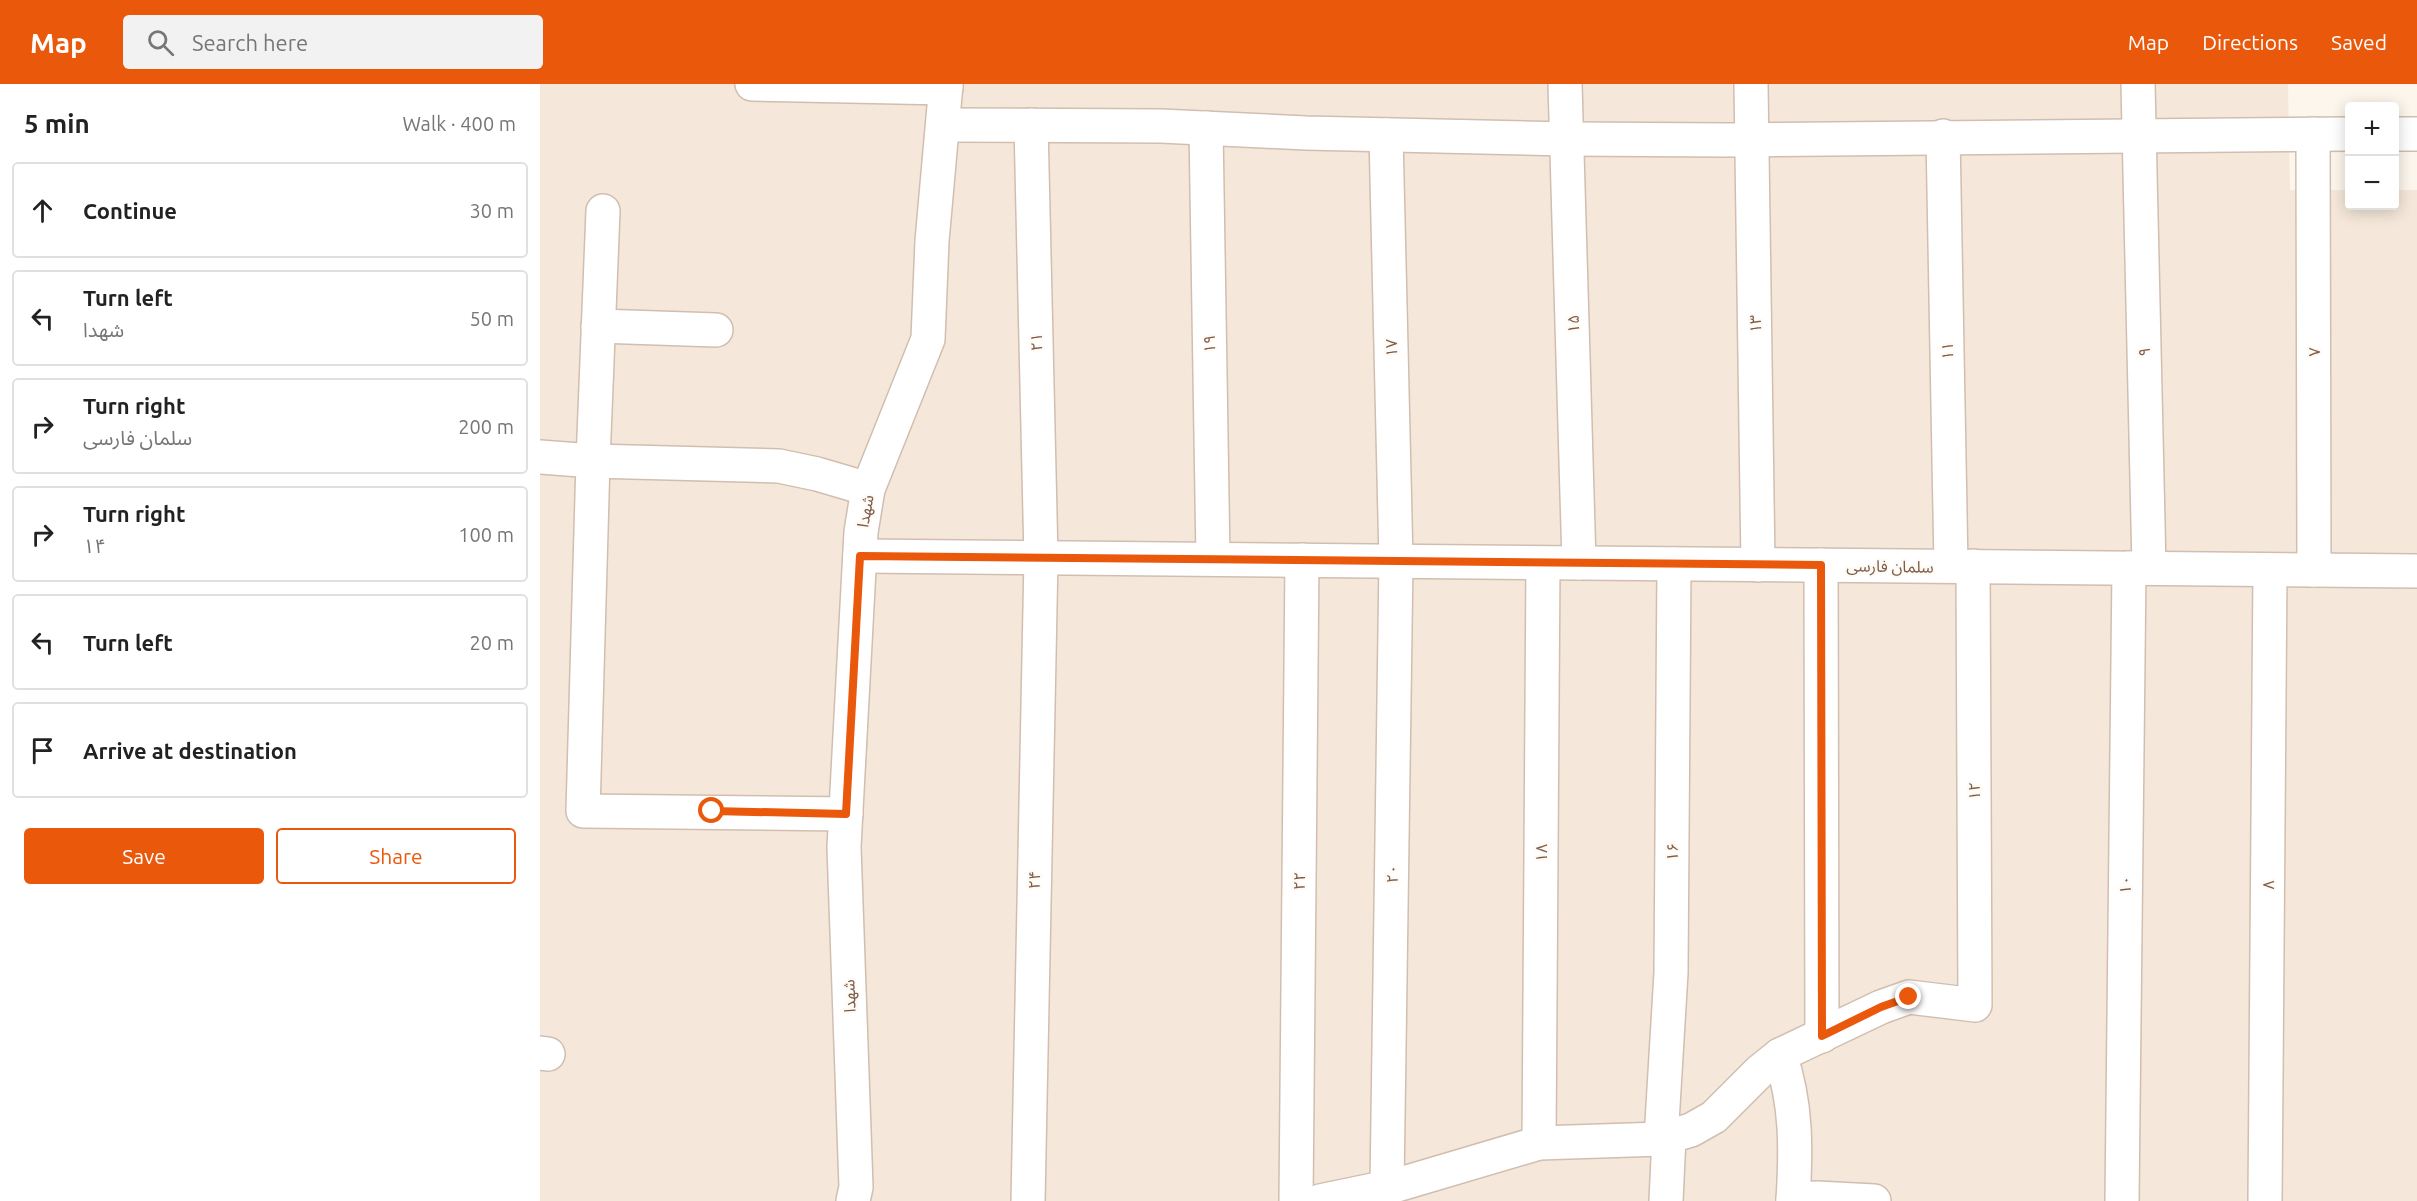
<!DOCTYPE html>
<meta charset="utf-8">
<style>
body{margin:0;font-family:Ubuntu,"Noto Sans Arabic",sans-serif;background:#f2f2f2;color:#222}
.controls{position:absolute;right:18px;top:18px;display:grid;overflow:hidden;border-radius:6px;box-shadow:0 3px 15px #0003}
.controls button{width:54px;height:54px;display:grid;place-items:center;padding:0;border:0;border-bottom:2px solid #e0e0e0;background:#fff;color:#222;font:30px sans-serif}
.stop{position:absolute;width:18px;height:18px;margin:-14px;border:4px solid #ea580c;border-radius:50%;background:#fff}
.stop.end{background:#ea580c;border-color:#fff;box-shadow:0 2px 6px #0008}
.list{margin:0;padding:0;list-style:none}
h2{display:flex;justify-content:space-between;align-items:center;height:78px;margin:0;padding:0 24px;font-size:26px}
h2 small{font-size:20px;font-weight:400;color:#767676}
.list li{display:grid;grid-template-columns:39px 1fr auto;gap:18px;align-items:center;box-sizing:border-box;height:96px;margin:0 12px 12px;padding:0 12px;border:2px solid #e0e0e0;border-radius:6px}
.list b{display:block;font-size:22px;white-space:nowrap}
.list p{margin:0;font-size:20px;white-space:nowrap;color:#767676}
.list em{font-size:20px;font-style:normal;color:#767676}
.actions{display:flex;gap:12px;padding:18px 24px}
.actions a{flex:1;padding:14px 0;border:2px solid #ea580c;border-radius:6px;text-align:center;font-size:21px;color:#ea580c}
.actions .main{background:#ea580c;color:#fff}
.icon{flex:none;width:33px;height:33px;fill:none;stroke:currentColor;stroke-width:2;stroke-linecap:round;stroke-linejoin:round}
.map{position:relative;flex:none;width:1877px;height:1117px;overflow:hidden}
header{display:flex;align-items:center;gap:36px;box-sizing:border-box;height:84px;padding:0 30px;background:#ea580c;color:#fff}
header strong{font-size:28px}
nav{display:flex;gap:33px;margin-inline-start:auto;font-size:21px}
.search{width:420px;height:54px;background:#f2f2f2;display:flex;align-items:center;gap:15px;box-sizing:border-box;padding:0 21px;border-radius:6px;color:#767676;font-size:22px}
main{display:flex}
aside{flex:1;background:#fff}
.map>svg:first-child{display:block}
</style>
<header>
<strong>Map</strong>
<div class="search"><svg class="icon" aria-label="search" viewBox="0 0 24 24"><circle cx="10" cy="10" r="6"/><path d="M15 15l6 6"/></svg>Search here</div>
<nav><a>Map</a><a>Directions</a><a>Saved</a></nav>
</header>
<main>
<aside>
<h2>5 min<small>Walk · 400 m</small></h2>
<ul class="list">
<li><svg class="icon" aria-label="ahead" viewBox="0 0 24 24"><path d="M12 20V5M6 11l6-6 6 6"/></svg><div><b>Continue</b></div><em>30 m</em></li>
<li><svg class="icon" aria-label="left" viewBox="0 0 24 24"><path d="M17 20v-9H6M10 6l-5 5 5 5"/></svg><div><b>Turn left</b><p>شهدا</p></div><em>50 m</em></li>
<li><svg class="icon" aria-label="right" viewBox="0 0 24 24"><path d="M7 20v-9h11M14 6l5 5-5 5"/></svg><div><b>Turn right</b><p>سلمان فارسی</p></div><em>200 m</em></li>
<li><svg class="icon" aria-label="right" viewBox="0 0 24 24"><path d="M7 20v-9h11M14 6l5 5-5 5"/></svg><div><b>Turn right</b><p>۱۴</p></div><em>100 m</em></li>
<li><svg class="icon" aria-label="left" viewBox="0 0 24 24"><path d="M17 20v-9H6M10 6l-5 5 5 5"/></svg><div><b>Turn left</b></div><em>20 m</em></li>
<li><svg class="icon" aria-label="arrive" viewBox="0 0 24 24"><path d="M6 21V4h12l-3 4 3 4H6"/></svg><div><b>Arrive at destination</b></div></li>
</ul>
<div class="actions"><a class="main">Save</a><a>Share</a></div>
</aside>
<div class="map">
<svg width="1877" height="1117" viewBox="0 0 1877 1117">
<rect width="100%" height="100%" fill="#fdf6ec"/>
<polygon fill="#f5e8da" points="0,0 1748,0 1750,106 1809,106 1810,122 1854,122 1855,106 1877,106 1877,1117 0,1117"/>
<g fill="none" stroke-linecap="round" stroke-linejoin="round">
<g stroke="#d1beb0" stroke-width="36">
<g id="street">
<polyline points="212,0 406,4"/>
<polyline points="1025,0 1039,479"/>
<polyline points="1211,0 1218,481"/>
<polyline points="1598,0 1609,484"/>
<polyline points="403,41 621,42 766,49 1027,55 1187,56 1810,50"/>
<polyline points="666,44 673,475"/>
<polyline points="1773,50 1774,486"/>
<polyline points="1854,50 1877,50"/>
<polyline points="846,51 856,477 847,1103"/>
<polyline points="1403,52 1411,482"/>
<polyline points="63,127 53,377 239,382 277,390 328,405"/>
<polyline points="58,242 176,246"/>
<polyline points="0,373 53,377 43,727 306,730"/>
<polyline points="320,472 1877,487"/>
<polyline points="1281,481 1282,952"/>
<polyline points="0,969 8,970"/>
<polyline points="1121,1055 1131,889 1134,480"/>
<polyline points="999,1059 1003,479"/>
<polyline points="1253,1115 1277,1114 1334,1117"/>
<polyline points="313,1117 316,1103 304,763 321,448 328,405 388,255 392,157 406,0"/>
<polyline points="488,1117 501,474 491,41"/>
<polyline points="756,1117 762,476"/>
<polyline points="780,1117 857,1101 999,1059 1121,1055 1151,1046 1174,1033 1220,987 1240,971"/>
<polyline points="1126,1117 1129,1053"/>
<path d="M1253 1117C1256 1066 1257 1020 1240 971L1341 923 1369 913 1435 921 1433 482"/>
<polyline points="1582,1117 1589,484"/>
<polyline points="1725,1117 1730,486"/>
</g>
</g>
<use href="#street" stroke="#fff" stroke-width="33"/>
</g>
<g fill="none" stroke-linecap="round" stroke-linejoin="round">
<polyline stroke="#ea580c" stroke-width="8" points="172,727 306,730 320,472 1281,481 1282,952 1341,923 1369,913"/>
</g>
<g text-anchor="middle" stroke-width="4.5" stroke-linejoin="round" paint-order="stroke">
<g font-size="16" fill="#7a5c4d" stroke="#fffaf3">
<text transform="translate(1033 240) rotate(-92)" y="6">۱۵</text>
<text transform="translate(1215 240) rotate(-91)" y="6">۱۳</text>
<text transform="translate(496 258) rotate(-91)" y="6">۲۱</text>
<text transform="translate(669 260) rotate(-91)" y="6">۱۹</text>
<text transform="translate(851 264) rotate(-91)" y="6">۱۷</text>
<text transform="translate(1407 267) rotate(-91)" y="6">۱۱</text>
<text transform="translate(1604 268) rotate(-91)" y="6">۹</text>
<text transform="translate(1774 268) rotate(-90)" y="6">۷</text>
<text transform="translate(325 427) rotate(-80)" y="6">شهدا</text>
<text transform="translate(1350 482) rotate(1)" y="6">سلمان فارسی</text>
<text transform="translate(1434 707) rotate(-90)" y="6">۱۲</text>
<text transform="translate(1132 768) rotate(-89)" y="6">۱۶</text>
<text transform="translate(1001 769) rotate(-90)" y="6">۱۸</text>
<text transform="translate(852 790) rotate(-89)" y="6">۲۰</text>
<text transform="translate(494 796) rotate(-89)" y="6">۲۴</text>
<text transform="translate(759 797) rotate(-89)" y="6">۲۲</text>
<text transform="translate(1585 801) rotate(-89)" y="6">۱۰</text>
<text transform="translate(1728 801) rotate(-90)" y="6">۸</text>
<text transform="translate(309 912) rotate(-92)" y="6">شهدا</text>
</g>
</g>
</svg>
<div class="controls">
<button>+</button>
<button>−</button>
</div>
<div class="stop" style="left:172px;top:727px"></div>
<div class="stop end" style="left:1369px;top:913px"></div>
</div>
</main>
